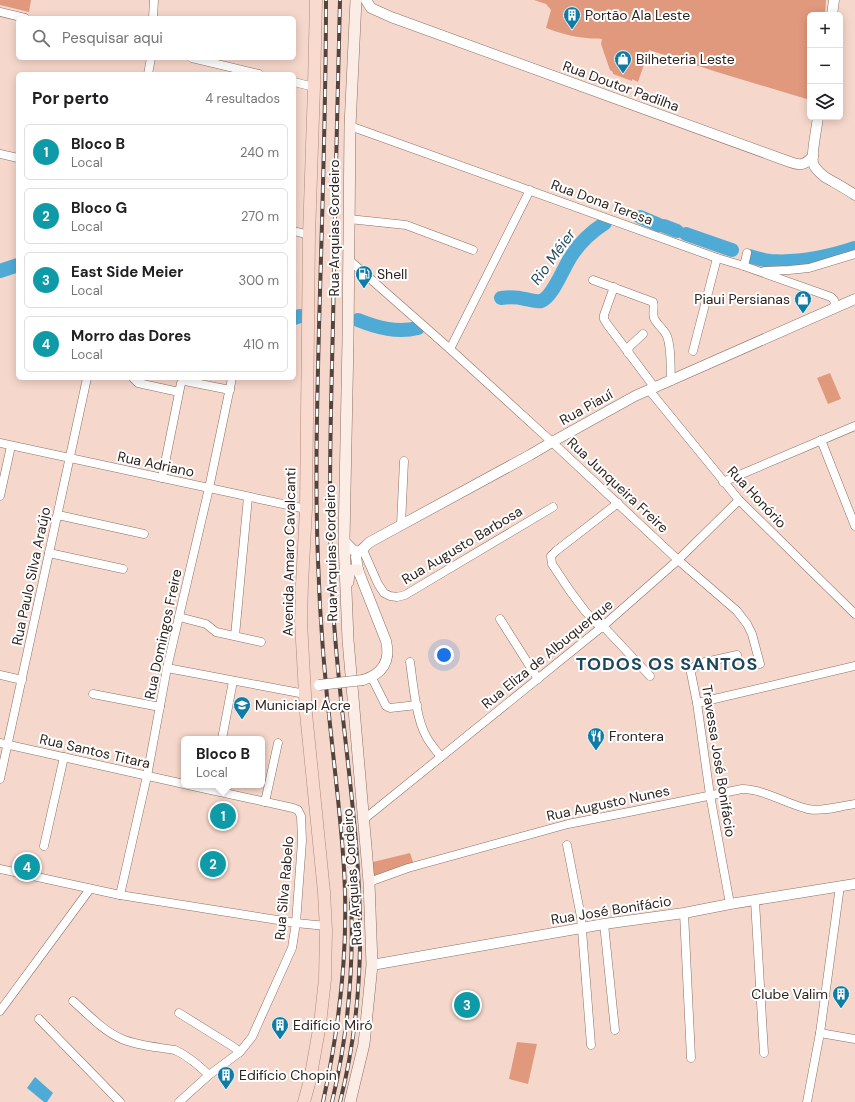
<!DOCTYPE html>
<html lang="pt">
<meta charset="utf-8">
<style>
body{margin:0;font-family:"DM Sans",sans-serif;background:#f2f2f2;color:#202124}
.controls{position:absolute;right:12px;top:12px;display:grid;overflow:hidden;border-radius:6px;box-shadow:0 2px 10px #0003}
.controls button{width:36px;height:36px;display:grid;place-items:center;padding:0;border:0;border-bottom:1px solid #e0e0e0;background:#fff;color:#202124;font:20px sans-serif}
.you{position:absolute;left:444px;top:655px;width:14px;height:14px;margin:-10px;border:3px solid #fff;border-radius:50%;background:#1a73e8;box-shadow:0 0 0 6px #1a73e833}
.badge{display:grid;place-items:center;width:26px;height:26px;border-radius:50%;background:#ea580c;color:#fff;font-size:13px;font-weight:700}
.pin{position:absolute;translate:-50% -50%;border:2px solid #fff;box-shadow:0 1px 4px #0006}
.popup{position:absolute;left:181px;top:736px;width:84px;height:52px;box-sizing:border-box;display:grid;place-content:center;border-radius:6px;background:#fff;filter:drop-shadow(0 1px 3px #0005);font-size:13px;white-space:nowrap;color:#757577}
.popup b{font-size:15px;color:#202124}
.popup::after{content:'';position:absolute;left:50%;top:100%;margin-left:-8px;border:8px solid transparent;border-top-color:#fff}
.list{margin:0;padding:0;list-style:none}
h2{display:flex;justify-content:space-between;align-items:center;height:52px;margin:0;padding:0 16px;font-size:17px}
h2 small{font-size:13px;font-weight:400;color:#757577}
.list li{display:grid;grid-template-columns:26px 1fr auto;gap:12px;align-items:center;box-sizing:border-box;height:56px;margin:0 8px 8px;padding:0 8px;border:1px solid #e0e0e0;border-radius:6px}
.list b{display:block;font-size:15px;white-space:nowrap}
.list p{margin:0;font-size:13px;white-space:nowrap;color:#757577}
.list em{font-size:13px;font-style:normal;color:#757577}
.icon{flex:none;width:22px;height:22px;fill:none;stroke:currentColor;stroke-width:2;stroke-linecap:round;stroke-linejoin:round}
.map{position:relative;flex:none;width:855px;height:1102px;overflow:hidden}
.search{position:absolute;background:#fff;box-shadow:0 2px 10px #0003;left:16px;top:16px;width:280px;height:44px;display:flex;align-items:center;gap:10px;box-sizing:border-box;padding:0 14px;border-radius:6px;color:#757577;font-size:15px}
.panel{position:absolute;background:#fff;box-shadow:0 2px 10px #0003;left:16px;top:72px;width:280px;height:308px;border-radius:6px}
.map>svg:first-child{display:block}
</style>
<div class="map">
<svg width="855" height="1102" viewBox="0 0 855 1102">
<rect width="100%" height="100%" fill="#f6d7cb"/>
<g fill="#e1997d">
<polygon points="0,0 31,0 29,12 0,5"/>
<path d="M534 0H826L825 15H810V100L717 72 649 50 638 82 632 79V81L613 74V72L610 70 601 44 602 39C597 38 592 39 587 38 573 37 559 33 546 28L551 10 546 4Z"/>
<polygon points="830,373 841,399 828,404 817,378"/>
<polygon points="410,853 414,865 371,878 369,863"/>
<polygon points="517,1042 537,1044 528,1084 509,1079"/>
</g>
<polygon fill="#4fabd6" points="35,1077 53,1093 47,1102 44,1102 27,1088"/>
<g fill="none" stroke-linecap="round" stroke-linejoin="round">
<g stroke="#4fabd6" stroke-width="14">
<polyline points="640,217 659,225"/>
<polyline points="664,226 677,231"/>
<polyline points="686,234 732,250"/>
<path d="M749 256C756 258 763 260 770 261 799 263 828 257 855 248"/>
<polyline points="0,271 18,265"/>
<path d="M501 298C509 297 517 297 525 299 531 300 535 302 541 301 553 297 564 266 572 255 581 241 591 232 605 223"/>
<polyline points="294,318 300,316"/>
<path d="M358 320C378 328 397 333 418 328"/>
</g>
<g stroke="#8b7065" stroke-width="9">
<g id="minor">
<polyline points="0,12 25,18"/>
<polyline points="153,18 154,0"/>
<polyline points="192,58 259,74"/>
<polyline points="148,74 151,58"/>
<polyline points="294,82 314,87"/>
<polyline points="350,126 717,258 744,266 831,297 834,300 835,304 832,309"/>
<polyline points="0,154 18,158"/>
<polyline points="349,219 406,225 473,250"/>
<polyline points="294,231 309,235"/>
<polyline points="349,260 450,349 552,442 678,560 737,611 747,624 752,634 760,664"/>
<polyline points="744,266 747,253"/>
<polyline points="765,271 789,270 809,268 855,254"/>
<path d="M593 280 653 302C655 307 652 312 654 318 657 325 664 329 667 336 672 349 670 367 671 381"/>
<polyline points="614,287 604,315 604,319 607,324 655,388"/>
<polyline points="450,349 530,190"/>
<polyline points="693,351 717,258"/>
<polyline points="628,353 629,347 643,334"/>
<polyline points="133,378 138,383 179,392"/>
<polyline points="649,390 739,500 855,614"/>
<polyline points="821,440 855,526"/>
<polyline points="0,443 306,509"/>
<polyline points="162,478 181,383 185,381 230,390"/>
<polyline points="723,482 855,426"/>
<polyline points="0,496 11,446"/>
<polyline points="58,515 144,534"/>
<polyline points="401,525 404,461"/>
<polyline points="363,550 378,584 384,593 390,596 397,597 405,595 553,507"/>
<polyline points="49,553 123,569"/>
<polyline points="179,617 206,624 216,632 261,642"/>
<polyline points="500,619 538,679"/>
<polyline points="603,626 650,676"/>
<polyline points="601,628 585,611 570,591 552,564 551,556 556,551 618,503"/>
<polyline points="235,636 248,497"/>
<path d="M410 662C413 683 416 718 426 736 430 744 436 750 441 757"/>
<polyline points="167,668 305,694"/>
<polyline points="0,675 22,680"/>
<polyline points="372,678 386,706 390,708 417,705"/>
<polyline points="93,694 160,707"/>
<polyline points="697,703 855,666"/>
<polyline points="222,739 233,681"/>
<polyline points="0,743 184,784"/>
<polyline points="0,779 87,378"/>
<polyline points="265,802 278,743"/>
<polyline points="363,820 603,626 678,560 739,500"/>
<polyline points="567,845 581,917 591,1045"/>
<polyline points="44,846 64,757"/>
<polyline points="0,869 120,895 296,923 326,926"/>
<path d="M369 882 408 868 568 824 634 811 742 789C763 789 787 804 808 809 823 812 840 806 855 804"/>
<polyline points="120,895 147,776 167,668 209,488 232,378"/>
<polyline points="755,901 764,1053"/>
<path d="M730 904 710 795 697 703 691 673C693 667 695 665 701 663L737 655"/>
<polyline points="684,913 691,1058"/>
<polyline points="604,924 615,1030"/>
<path d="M73 1001C88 1014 103 1031 122 1039 138 1046 158 1047 175 1050 188 1056 198 1065 209 1075"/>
<polyline points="0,1011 90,889"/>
<polyline points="179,1013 232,1046 240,1052"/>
<polyline points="39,1019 120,1102"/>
<polyline points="820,1033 855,1039"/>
<polyline points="179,1102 209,1075 240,1052 252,1037 292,948 296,923 302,841 301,816 298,810 293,808 188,785"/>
<polyline points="807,1102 820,1033 840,886"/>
</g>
</g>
<g stroke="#8b7065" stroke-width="11">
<g id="tertiary">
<path d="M366 0 371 8 391 17 790 162C801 166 805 165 813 156"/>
<polyline points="832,15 834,0"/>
<path d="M818 117C817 127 811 154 813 163 815 169 821 174 825 177 835 183 845 188 855 195"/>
<path d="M344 541 353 550 358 552C363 550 365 546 370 542L530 455 552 442 635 396 855 299"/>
<path d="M358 552 356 557 358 570 386 641C391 661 383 674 363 680"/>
<polyline points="372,965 604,924 684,913 730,904 855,884"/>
</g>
</g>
<g stroke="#8b7065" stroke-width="12">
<g id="secondary">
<polyline points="348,582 349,574 351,570 358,570"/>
<polyline points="350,1102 364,1044 372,965 369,882 348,640 344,541 348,340 350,126 356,0"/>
</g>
</g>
<g stroke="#af8a7b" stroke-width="13">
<polyline id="primary" points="304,1102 310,1080 320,1024 325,979 326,930 324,892 306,713 301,622 302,584 306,509 309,235 314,87 316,0"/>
</g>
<use href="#minor" stroke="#fff" stroke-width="8"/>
<use href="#tertiary" stroke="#fff" stroke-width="10"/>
<use href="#secondary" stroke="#fcece6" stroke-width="11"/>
<use href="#primary" stroke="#f9dace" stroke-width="12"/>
<g stroke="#53453e" stroke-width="4">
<g id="rail">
<path d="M323 1102C338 1033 347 963 345 893 344 843 337 793 332 743 325 683 320 622 318 561 315 483 317 405 319 328 322 218 326 109 326 0"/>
<path d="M332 1102C348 1035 354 967 351 899"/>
<path d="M340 1102C353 1051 359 1000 360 948 362 828 337 709 332 589 328 500 331 411 333 322 335 215 337 107 340 0"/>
</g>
</g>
<use href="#rail" stroke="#fff" stroke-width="2.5" stroke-dasharray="8" stroke-linecap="butt"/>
<g stroke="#8b7065" stroke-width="11" stroke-linecap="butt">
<polyline id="tertiary-bridge" points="319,685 363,680"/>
</g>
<use href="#tertiary-bridge" stroke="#fff" stroke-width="10"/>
</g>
<defs>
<g id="building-pin" transform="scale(0.9)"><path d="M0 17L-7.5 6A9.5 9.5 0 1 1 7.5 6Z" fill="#0f7ca5" stroke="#fff"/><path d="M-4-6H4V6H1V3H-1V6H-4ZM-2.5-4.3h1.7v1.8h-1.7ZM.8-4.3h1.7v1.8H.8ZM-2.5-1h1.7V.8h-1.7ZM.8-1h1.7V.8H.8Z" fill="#fff"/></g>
<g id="shop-pin" transform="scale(0.9)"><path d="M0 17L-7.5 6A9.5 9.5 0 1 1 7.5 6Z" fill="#0f7ca5" stroke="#fff"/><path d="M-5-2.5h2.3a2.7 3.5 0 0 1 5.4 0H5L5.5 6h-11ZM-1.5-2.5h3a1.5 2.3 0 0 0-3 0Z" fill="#fff"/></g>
<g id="fuel-pin" transform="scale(0.9)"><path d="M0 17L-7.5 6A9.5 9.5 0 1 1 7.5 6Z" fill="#0f7ca5" stroke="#fff"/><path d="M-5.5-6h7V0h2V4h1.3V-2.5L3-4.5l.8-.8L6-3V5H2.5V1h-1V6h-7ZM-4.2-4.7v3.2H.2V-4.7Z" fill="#fff"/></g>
<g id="school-pin" transform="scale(0.9)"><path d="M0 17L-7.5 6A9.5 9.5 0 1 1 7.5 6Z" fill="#0f7ca5" stroke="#fff"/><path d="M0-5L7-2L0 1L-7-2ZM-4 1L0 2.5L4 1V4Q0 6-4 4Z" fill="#fff"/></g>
<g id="restaurant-pin" transform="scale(0.9)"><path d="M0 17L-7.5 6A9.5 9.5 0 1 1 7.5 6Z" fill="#0f7ca5" stroke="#fff"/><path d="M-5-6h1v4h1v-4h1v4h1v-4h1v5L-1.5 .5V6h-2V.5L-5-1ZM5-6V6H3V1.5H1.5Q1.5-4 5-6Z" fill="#fff"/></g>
</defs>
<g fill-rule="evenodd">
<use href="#building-pin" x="572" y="15"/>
<use href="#shop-pin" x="623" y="59"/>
<use href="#fuel-pin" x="364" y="274"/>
<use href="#shop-pin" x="803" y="299"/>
<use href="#school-pin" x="242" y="705"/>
<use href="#restaurant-pin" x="596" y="736"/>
<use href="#building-pin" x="841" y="994"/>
<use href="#building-pin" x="280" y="1025"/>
<use href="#building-pin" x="226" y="1075"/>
</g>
<g text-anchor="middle" stroke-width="4" stroke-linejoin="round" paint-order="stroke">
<g font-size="14" fill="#2e231e" stroke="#fff" text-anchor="start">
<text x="585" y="20">Portão Ala Leste</text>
<text x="636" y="64">Bilheteria Leste</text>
<text x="377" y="279">Shell</text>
<text x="790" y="304" text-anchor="end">Piaui Persianas</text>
<text x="255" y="710">Municiapl Acre</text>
<text x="609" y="741">Frontera</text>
<text x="828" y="999" text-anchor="end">Clube Valim</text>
<text x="293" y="1030">Edifício Miró</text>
<text x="239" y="1080">Edifício Chopin</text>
</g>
<g font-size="14" fill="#2e231e" stroke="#fff">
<text transform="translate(621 86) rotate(20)" y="5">Rua Doutor Padilha</text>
<text transform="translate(602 202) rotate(20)" y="5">Rua Dona Teresa</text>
<text transform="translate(334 228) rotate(-90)" y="5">Rua Arquias Cordeiro</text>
<text transform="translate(586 407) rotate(-29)" y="5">Rua Piauí</text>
<text transform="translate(156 464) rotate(12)" y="5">Rua Adriano</text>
<text transform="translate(618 485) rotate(43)" y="5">Rua Junqueira Freire</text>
<text transform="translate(757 497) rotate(47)" y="5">Rua Honório</text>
<text transform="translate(462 545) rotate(-31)" y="5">Rua Augusto Barbosa</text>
<text transform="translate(289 552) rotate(-89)" y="5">Avenida Amaro Cavalcanti</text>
<text transform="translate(331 553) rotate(-91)" y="5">Rua Arquias Cordeiro</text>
<text transform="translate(31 576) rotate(-78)" y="5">Rua Paulo Silva Araújo</text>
<text transform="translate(163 634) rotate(-78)" y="5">Rua Domingos Freire</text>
<text transform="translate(547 654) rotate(-39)" y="5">Rua Eliza de Albuquerque</text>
<text transform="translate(95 751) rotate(13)" y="5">Rua Santos Titara</text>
<text transform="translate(719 761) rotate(81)" y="5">Travessa José Bonifácio</text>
<text transform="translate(608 803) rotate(-12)" y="5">Rua Augusto Nunes</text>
<text transform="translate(352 877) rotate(-94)" y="5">Rua Arquias Cordeiro</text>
<text transform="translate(284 888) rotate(-85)" y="5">Rua Silva Rabelo</text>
<text transform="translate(611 910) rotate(-9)" y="5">Rua José Bonifácio</text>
</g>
<g font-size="15" font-style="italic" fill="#254d60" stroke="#fff">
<text transform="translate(553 257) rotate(-54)" y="5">Rio Méier</text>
</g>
<g font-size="18" font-weight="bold" letter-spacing="1" fill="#1c485d" stroke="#fff">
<text x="667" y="670">TODOS OS SANTOS</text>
</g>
</g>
</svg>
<div class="controls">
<button>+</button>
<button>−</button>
<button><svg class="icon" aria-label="layers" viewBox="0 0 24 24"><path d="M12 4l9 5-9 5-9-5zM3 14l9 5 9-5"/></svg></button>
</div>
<div class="you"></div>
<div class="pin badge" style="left:223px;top:816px;background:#0f9aa8">1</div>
<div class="popup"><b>Bloco B</b>Local</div>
<div class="pin badge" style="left:213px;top:864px;background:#0f9aa8">2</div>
<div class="pin badge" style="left:467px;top:1005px;background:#0f9aa8">3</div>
<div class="pin badge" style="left:27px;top:867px;background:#0f9aa8">4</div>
<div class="search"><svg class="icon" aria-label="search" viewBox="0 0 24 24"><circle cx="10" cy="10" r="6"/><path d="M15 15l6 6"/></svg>Pesquisar aqui</div>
<section class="panel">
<h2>Por perto<small>4 resultados</small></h2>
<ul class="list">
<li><span class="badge" style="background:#0f9aa8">1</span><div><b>Bloco B</b><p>Local</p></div><em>240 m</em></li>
<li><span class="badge" style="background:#0f9aa8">2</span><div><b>Bloco G</b><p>Local</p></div><em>270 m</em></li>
<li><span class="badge" style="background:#0f9aa8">3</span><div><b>East Side Meier</b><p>Local</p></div><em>300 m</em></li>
<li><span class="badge" style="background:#0f9aa8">4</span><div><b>Morro das Dores</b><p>Local</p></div><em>410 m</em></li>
</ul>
</section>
</div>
